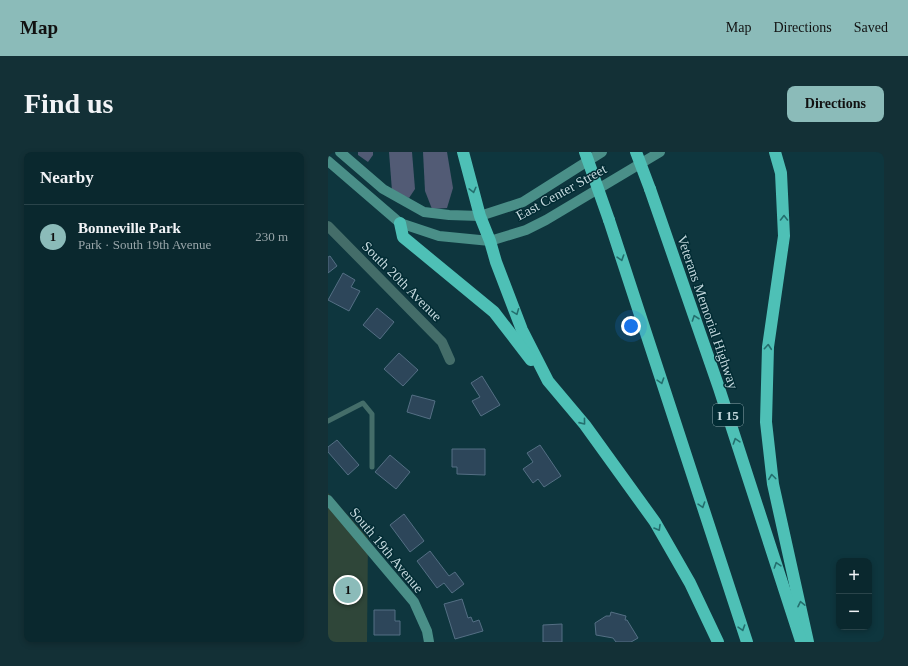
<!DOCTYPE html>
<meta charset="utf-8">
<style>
body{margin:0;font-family:Georgia,serif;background:#133036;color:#f1f3f6}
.controls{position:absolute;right:12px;bottom:12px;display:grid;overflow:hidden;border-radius:8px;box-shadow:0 2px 6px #0003}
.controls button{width:36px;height:36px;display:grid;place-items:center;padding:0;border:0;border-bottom:1px solid #2a444a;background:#0a282e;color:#f1f3f6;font:20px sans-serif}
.you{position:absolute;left:303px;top:174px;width:14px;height:14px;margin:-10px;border:3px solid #fff;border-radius:50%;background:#1a73e8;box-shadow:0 0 0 6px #1a73e833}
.badge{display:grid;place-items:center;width:26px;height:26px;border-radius:50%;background:#8bbbb9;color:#111;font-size:13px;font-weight:700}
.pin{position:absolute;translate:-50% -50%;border:2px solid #fff;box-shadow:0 1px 4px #0006}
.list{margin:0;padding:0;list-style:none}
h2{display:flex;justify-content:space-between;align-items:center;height:52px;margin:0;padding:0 16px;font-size:17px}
h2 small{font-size:13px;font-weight:400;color:#99a6aa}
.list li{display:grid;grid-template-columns:26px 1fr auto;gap:12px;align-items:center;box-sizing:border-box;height:64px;padding:0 16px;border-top:1px solid #2a444a}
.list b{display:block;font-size:15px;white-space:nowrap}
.list p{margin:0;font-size:13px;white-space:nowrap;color:#99a6aa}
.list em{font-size:13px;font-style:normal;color:#99a6aa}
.map{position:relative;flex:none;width:556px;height:490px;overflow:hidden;border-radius:8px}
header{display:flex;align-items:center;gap:24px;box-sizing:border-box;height:56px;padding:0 20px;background:#8bbbb9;color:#111}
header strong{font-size:19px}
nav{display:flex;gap:22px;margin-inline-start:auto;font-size:14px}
.intro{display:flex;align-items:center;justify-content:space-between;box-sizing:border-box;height:96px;padding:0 24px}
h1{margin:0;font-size:28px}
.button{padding:10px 18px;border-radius:8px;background:#8bbbb9;color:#111;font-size:14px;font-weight:700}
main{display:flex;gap:24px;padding:0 24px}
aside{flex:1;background:#0a282e;border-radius:8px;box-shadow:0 2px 6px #0003}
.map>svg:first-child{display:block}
</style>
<header>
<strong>Map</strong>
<nav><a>Map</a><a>Directions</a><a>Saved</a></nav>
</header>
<div class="intro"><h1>Find us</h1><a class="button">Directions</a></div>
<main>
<aside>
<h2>Nearby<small></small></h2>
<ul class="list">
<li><span class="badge">1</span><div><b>Bonneville Park</b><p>Park · South 19th Avenue</p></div><em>230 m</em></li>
</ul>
</aside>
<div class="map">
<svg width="556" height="490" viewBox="0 0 556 490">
<rect width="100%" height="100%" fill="#0e363e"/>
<polygon fill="#2f4639" points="0,341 40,386 39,490 0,490"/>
<g fill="#525b75">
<polygon points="30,0 45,0 45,3 40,10 30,3"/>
<polygon points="61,0 84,0 87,37 81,46 64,39"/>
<polygon points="95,0 119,0 125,36 119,56 104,57 97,39"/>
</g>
<g fill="#2d465a" stroke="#546f84">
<polygon points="2,104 9,114 0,121 0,105"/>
<polygon points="15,121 27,128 23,135 32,139 21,159 0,148"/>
<polygon points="49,156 66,170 52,187 35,173"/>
<polygon points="71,201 90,218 75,234 56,217"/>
<polygon points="154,224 172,253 153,264 144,249 152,245 143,231"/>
<polygon points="84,243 107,249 102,267 79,260"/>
<polygon points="9,288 31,313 20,323 0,300 0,295"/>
<polygon points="212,293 233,324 216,335 210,327 205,331 195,317 205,310 199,301"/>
<polygon points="124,297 157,297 157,323 129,322 129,315 124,315"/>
<polygon points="62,303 82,320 68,337 47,320"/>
<polygon points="76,362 96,389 82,400 62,373"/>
<polygon points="102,399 121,424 127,420 136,432 124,441 116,431 109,436 89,409"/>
<polygon points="134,447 140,466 143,465 145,470 151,468 155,479 127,487 116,452"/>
<polygon points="46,458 67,458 67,469 72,469 72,483 46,483"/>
<polygon points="283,460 298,464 297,468 299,468 310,486 303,490 288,490 285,486 268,483 267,471 278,464 282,464"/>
<polygon points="234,472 234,490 215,490 215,473"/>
</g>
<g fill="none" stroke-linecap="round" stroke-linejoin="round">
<polyline stroke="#446d69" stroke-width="5" points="0,269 35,251 44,262 44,315"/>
<polyline stroke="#446d69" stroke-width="10" points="0,74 114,190 122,208"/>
<g stroke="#4a8f88" stroke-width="10">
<polyline points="12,0 55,37 96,60 121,63 152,64 195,50 274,0"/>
<polyline points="0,9 72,71 111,84 162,89 198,78 218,68 332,0"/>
<polyline points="0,348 86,450 99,479 101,490"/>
</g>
<g stroke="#4ec0b6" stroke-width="12">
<polyline points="135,0 152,64 162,89 168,110 194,178 220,229 257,273 327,370 362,431 390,490"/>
<polyline points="447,0 453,21 456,84 440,195 438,270 445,332 480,490"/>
<polyline points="322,37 391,236 473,489"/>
<polyline points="281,68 419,490"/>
<polyline points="72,71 75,85 166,160 203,208"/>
</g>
<g stroke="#4ec0b6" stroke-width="12">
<polyline points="257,0 281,68"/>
<polyline points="308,0 322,37"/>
</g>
</g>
<defs><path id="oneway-chevron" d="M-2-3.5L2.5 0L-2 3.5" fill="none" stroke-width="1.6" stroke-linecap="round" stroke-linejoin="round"/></defs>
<g stroke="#246f6e">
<use href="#oneway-chevron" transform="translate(145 38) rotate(76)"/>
<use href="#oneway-chevron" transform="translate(456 66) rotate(-90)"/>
<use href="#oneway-chevron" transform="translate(293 106) rotate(72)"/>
<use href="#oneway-chevron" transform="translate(188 160) rotate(69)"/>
<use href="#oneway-chevron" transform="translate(367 166) rotate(-109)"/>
<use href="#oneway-chevron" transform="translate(440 195) rotate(-85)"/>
<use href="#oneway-chevron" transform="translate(333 229) rotate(72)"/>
<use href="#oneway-chevron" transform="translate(255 270) rotate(51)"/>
<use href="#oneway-chevron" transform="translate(408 289) rotate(-108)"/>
<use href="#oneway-chevron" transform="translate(444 325) rotate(-97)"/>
<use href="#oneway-chevron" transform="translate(374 353) rotate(72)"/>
<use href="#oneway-chevron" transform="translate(330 376) rotate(60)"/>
<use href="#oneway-chevron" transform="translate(449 413) rotate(-108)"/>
<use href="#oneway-chevron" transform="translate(473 452) rotate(-102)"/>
<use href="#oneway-chevron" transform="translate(414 476) rotate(72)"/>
</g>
<g text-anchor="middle" stroke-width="3" stroke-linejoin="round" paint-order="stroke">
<rect fill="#022c34" stroke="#8aa4aa" stroke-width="1" x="385" y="252" width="30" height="22" rx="3"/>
<g font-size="13" font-weight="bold" fill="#c4d8dd">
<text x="400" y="268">I 15</text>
</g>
<g font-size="14" fill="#c4d8dd" stroke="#022c34">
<text transform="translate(233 40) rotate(-29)" y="5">East Center Street</text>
<text transform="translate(74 129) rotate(45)" y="5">South 20th Avenue</text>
<text transform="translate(380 160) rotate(71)" y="5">Veterans Memorial Highway</text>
<text transform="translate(59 398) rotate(50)" y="5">South 19th Avenue</text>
</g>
</g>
</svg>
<div class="controls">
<button>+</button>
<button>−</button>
</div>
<div class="you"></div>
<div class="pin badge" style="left:20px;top:438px">1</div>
</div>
</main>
